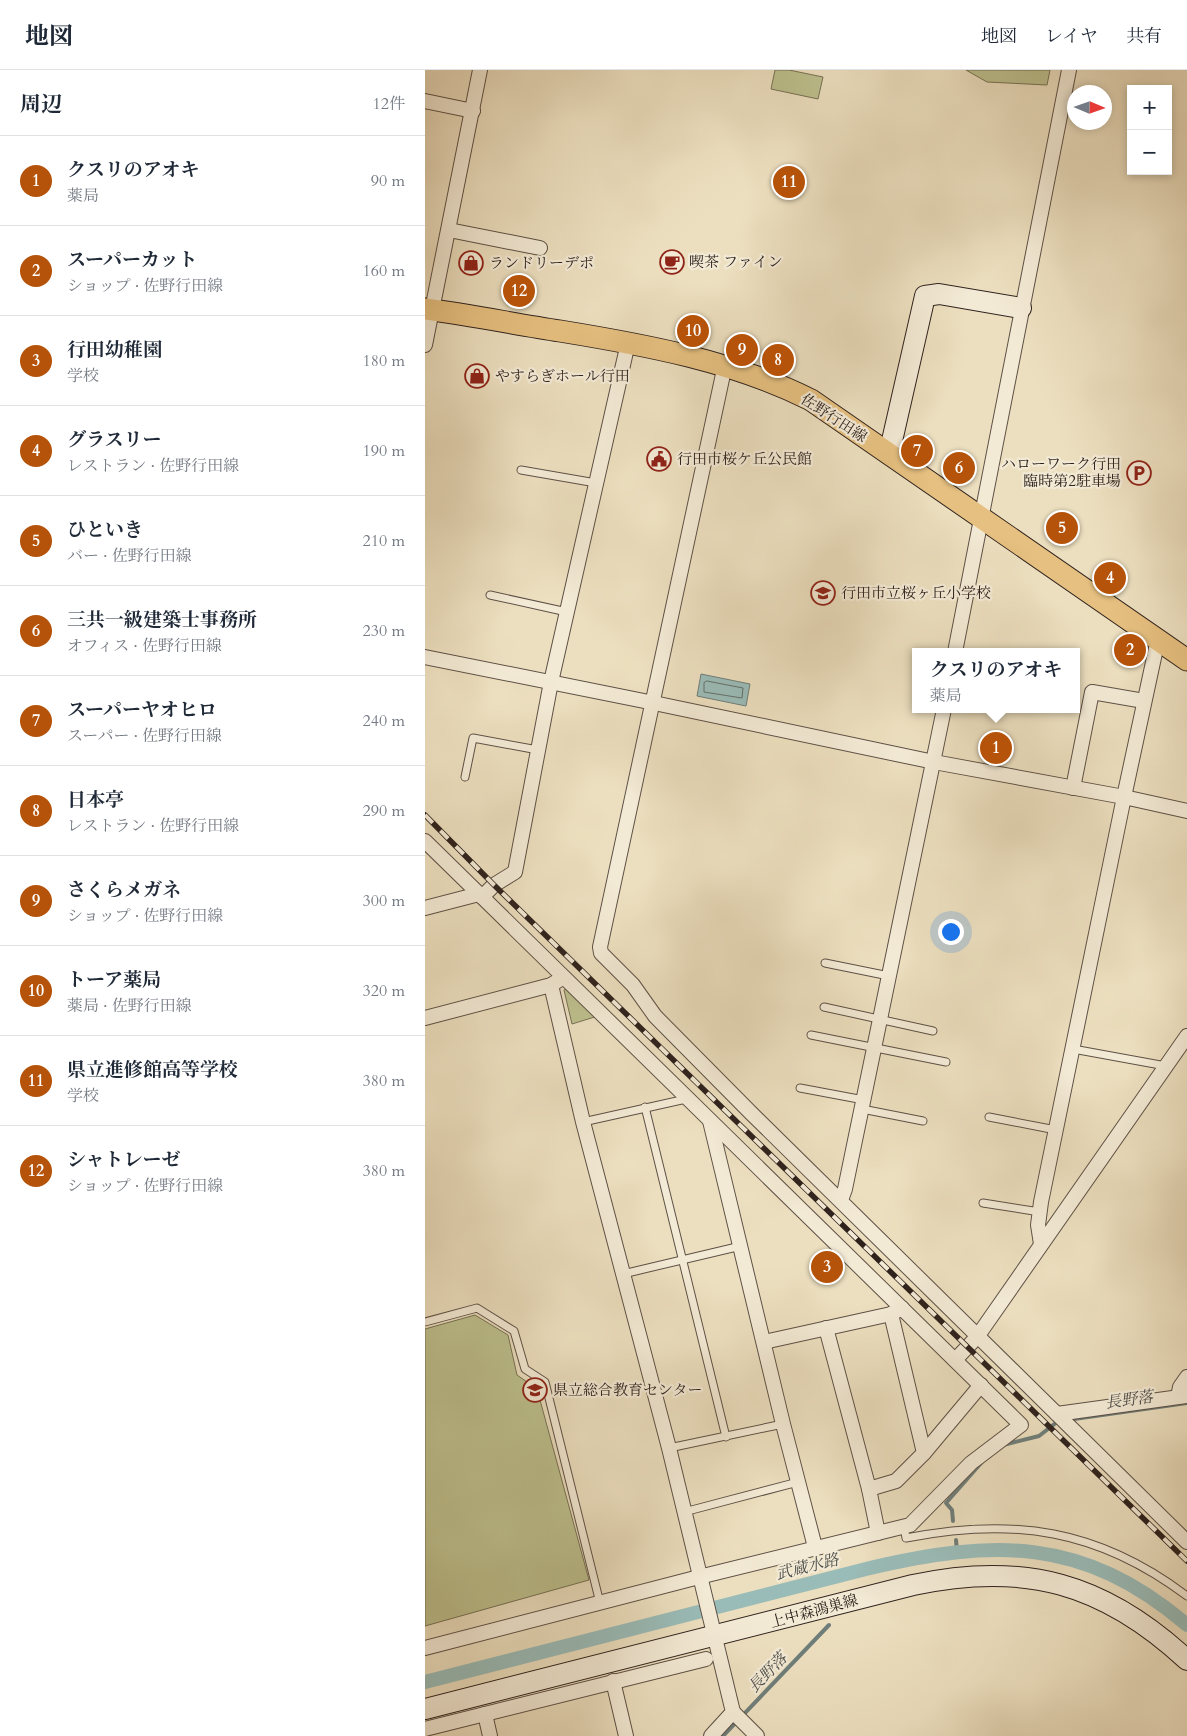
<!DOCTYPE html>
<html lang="ja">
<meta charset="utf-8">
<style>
body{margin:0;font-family:Cardo,"Noto Serif JP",serif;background:#f6f6f7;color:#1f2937}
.controls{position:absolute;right:15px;top:15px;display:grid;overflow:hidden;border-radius:0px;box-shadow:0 2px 8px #0003}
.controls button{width:45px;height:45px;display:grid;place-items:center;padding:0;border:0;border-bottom:1px solid #e0e1e3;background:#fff;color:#1f2937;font:25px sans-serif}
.compass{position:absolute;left:642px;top:15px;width:45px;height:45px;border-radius:50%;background:#fff;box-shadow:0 2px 8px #0003;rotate:92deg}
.you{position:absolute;left:525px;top:861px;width:18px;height:18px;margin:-12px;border:4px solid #fff;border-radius:50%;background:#1a73e8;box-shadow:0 0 0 8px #1a73e833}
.badge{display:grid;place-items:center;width:32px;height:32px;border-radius:50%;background:#b45309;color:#fff;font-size:16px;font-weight:700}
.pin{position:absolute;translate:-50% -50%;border:2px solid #fff;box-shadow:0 1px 5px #0006}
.popup{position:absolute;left:487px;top:578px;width:168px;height:65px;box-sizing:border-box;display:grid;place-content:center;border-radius:0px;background:#fff;filter:drop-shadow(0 1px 4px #0005);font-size:16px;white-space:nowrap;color:#747a83}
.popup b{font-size:19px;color:#1f2937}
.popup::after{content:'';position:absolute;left:50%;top:100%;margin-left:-10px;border:10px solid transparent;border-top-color:#fff}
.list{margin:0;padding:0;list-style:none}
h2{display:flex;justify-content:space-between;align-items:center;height:65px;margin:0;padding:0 20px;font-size:21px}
h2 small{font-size:16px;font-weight:400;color:#747a83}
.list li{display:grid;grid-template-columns:32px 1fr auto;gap:15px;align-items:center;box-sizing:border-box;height:90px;padding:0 20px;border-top:1px solid #e0e1e3}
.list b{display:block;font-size:19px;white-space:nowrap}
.list p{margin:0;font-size:16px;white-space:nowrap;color:#747a83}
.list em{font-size:16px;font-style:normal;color:#747a83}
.map{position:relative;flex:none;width:762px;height:1666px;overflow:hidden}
header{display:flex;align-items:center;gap:30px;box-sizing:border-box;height:70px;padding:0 25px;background:#fff;border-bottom:1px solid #e0e1e3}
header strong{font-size:24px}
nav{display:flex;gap:28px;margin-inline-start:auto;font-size:18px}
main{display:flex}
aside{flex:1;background:#fff}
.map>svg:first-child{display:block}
</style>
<header>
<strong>地図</strong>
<nav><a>地図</a><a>レイヤ</a><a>共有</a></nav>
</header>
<main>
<aside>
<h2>周辺<small>12件</small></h2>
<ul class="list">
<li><span class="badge">1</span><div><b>クスリのアオキ</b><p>薬局</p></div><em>90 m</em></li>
<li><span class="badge">2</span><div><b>スーパーカット</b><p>ショップ · 佐野行田線</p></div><em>160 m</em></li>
<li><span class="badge">3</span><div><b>行田幼稚園</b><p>学校</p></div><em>180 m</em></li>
<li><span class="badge">4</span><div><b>グラスリー</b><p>レストラン · 佐野行田線</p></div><em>190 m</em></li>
<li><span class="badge">5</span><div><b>ひといき</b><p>バー · 佐野行田線</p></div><em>210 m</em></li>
<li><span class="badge">6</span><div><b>三共一級建築士事務所</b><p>オフィス · 佐野行田線</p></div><em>230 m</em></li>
<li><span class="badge">7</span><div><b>スーパーヤオヒロ</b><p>スーパー · 佐野行田線</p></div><em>240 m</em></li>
<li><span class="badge">8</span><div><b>日本亭</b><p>レストラン · 佐野行田線</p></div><em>290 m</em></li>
<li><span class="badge">9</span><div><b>さくらメガネ</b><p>ショップ · 佐野行田線</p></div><em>300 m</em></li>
<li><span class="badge">10</span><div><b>トーア薬局</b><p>薬局 · 佐野行田線</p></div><em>320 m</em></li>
<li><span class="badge">11</span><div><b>県立進修館高等学校</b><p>学校</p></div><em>380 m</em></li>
<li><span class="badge">12</span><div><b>シャトレーゼ</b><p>ショップ · 佐野行田線</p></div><em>380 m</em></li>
</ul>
</aside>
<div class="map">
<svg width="762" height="1666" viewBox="0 0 762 1666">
<rect width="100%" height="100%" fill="#ecdfbf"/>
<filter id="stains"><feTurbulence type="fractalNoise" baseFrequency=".004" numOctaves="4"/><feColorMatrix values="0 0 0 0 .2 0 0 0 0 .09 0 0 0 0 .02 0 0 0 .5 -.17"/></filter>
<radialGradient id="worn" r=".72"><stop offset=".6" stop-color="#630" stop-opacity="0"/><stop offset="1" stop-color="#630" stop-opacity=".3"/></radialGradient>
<g fill="#bdc08e" stroke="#767156">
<polygon points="350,0 364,0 398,7 393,29 346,19"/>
<polygon points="541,0 625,0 622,15 562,12"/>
<polygon points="147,917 176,945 147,954 139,920"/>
<polygon points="50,1245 83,1265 92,1305 112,1319 164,1510 0,1556 0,1259"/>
</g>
<polygon fill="#9abcb8" stroke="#6f7e7a" points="276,604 325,614 321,636 272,626"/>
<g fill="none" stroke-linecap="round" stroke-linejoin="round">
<polygon stroke="#646f6a" stroke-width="1" points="282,611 318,618 317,628 279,622 279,613"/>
<g stroke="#6f7e7a" stroke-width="4">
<polyline points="649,1349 762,1333"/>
<polyline points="578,1375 614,1366 632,1352"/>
<polyline points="528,1451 527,1440 521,1433 557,1392"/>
<polyline points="531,1470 532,1481"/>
<polyline points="298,1666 404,1555"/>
</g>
<path stroke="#9abcb8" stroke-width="14" d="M0 1612 441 1499C568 1469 658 1466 762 1555"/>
<g stroke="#5e5146" stroke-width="9">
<g id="lane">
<polyline points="96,400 171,413"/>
<polyline points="65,525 142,542"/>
<polyline points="40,707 48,668 113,680"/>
<polyline points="400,893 464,906"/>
<polyline points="399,937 508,961"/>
<polyline points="386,965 521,992"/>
<polyline points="648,979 741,996"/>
<polyline points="375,1018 439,1030"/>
<polyline points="220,1037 301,1367"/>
<polyline points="437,1039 498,1051"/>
<polyline points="564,1047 631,1060"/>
<polyline points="158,1052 261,1029"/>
<polyline points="558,1133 615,1142"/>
<polyline points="198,1204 316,1176"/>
<polyline points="0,1252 52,1238 89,1261 100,1299 120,1312 175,1533"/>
<polyline points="244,1378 358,1354"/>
<polyline points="259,1442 373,1412"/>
<path d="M479 1457 481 1468C589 1447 673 1459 762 1526"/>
</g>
</g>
<g stroke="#5e5146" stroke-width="16">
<g id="street">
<polyline points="0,31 48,41"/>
<polyline points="24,160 115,178"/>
<polyline points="0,275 55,0"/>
<polyline points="300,295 175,877 176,883 208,915 230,946 326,1043 762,1472"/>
<polyline points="530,582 644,0"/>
<polyline points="0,587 229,633 509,692 699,727 733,569"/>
<polyline points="648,718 667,622 719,631"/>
<polyline points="0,771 596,1355 546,1393 485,1455 274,1507 0,1578"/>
<polyline points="57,827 69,815 90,802 126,612 203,273"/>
<polyline points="0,838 54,824"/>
<polyline points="126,915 158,1052 244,1378 308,1642 286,1666"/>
<polyline points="0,948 126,915 134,910"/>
<polyline points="285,1051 358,1354 390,1477"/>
<polyline points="416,1130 420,1119 519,639"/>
<polyline points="616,1174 613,1155 616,1132 699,727 762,741"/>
<polyline points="466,1244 499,1383"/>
<polyline points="401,1258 444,1419 453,1463"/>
<polyline points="339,1272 466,1244 477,1238"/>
<polyline points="530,1290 552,1267 762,966"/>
<polyline points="753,1327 755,1317 762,1307"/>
<polyline points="632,1344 762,1326"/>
<polyline points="444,1419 471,1411 499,1383 556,1315"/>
<polyline points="188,1611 201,1666"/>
<polyline points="308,1642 332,1666"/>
<polyline points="60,1644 65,1666"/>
<polyline points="0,1659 281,1589"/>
</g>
</g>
<g stroke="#2f221d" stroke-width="22">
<g id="secondary">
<polyline points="464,384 500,226 514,224 596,238"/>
<path d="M0 1639 488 1515C599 1491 679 1513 762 1590"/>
</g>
</g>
<g stroke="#2f221d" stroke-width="23">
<path id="primary" d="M0 239C45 245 90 254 135 261 221 275 308 291 386 330L762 590"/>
</g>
<use href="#lane" stroke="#f3ead5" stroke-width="7"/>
<use href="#street" stroke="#f3ead5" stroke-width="14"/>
<use href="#secondary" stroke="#f3ead5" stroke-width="20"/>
<use href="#primary" stroke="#e6c080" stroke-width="21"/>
<g stroke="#2f221d" stroke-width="5.5">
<polyline id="rail" points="0,745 69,815 762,1491"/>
</g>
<use href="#rail" stroke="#f3ead5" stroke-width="4" stroke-dasharray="11" stroke-linecap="butt"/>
</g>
<defs>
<g id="cafe-ring" transform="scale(1.25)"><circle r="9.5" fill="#f3ead5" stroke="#8f2418" stroke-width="1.5"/><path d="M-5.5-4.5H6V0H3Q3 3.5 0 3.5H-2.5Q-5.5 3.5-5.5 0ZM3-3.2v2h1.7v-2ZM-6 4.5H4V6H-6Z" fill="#8f2418"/></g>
<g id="shop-ring" transform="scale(1.25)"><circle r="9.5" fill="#f3ead5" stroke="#8f2418" stroke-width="1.5"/><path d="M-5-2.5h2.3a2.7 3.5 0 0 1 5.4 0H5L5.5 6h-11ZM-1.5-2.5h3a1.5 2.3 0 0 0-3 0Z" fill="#8f2418"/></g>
<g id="civic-ring" transform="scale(1.25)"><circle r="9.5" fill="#f3ead5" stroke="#8f2418" stroke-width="1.5"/><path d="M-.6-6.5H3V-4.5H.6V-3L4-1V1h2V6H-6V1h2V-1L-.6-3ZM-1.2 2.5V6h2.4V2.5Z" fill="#8f2418"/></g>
<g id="parking-ring" transform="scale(1.25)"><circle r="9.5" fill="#f3ead5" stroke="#8f2418" stroke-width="1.5"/><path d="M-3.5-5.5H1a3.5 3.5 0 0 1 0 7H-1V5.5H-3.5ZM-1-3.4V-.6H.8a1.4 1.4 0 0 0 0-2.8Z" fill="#8f2418"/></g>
<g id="school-ring" transform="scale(1.25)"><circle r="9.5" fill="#f3ead5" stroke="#8f2418" stroke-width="1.5"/><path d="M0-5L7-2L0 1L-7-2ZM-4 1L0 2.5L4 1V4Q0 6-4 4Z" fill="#8f2418"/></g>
</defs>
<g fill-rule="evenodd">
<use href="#cafe-ring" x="247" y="192"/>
<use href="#shop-ring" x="46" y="193"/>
<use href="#shop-ring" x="52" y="306"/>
<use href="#civic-ring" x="234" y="389"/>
<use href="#parking-ring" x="714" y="403"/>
<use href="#school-ring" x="398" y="523"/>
<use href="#school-ring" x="110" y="1320"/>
</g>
<g text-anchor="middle" stroke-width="4.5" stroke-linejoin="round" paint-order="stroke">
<g font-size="15" fill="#2f221d" stroke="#f3ead5" text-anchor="start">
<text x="264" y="197">喫茶 ファイン</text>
<text x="64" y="198">ランドリーデポ</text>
<text x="70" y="311">やすらぎホール行田</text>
<text x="252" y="394">行田市桜ケ丘公民館</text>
<text x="696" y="399" text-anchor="end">ハローワーク行田<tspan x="696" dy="17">臨時第2駐車場</tspan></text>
<text x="416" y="528">行田市立桜ヶ丘小学校</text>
<text x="128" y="1325">県立総合教育センター</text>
</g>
<g font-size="15" fill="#2f221d" stroke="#f3ead5">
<text transform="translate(409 348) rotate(33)" y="5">佐野行田線</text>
<text transform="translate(389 1541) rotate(-15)" y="5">上中森鴻巣線</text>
</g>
<g font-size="16" font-style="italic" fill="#4f504c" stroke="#f3ead5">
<text transform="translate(704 1329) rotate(-8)" y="6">長野落</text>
<text transform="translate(382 1496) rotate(-14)" y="6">武蔵水路</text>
<text transform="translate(342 1602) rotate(-46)" y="6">長野落</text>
</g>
</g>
<rect width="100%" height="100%" filter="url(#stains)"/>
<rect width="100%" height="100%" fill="url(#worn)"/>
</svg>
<div class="controls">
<button>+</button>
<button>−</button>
</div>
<svg class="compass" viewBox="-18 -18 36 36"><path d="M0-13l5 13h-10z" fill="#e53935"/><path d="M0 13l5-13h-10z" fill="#747a83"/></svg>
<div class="you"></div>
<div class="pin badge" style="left:571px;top:678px">1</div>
<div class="popup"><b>クスリのアオキ</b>薬局</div>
<div class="pin badge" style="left:705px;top:580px">2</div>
<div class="pin badge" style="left:402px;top:1197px">3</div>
<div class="pin badge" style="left:685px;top:508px">4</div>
<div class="pin badge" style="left:637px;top:458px">5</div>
<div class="pin badge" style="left:534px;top:398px">6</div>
<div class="pin badge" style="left:492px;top:381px">7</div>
<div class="pin badge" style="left:353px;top:290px">8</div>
<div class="pin badge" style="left:317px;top:280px">9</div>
<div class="pin badge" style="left:268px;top:261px">10</div>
<div class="pin badge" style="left:364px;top:112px">11</div>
<div class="pin badge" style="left:94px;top:221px">12</div>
</div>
</main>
